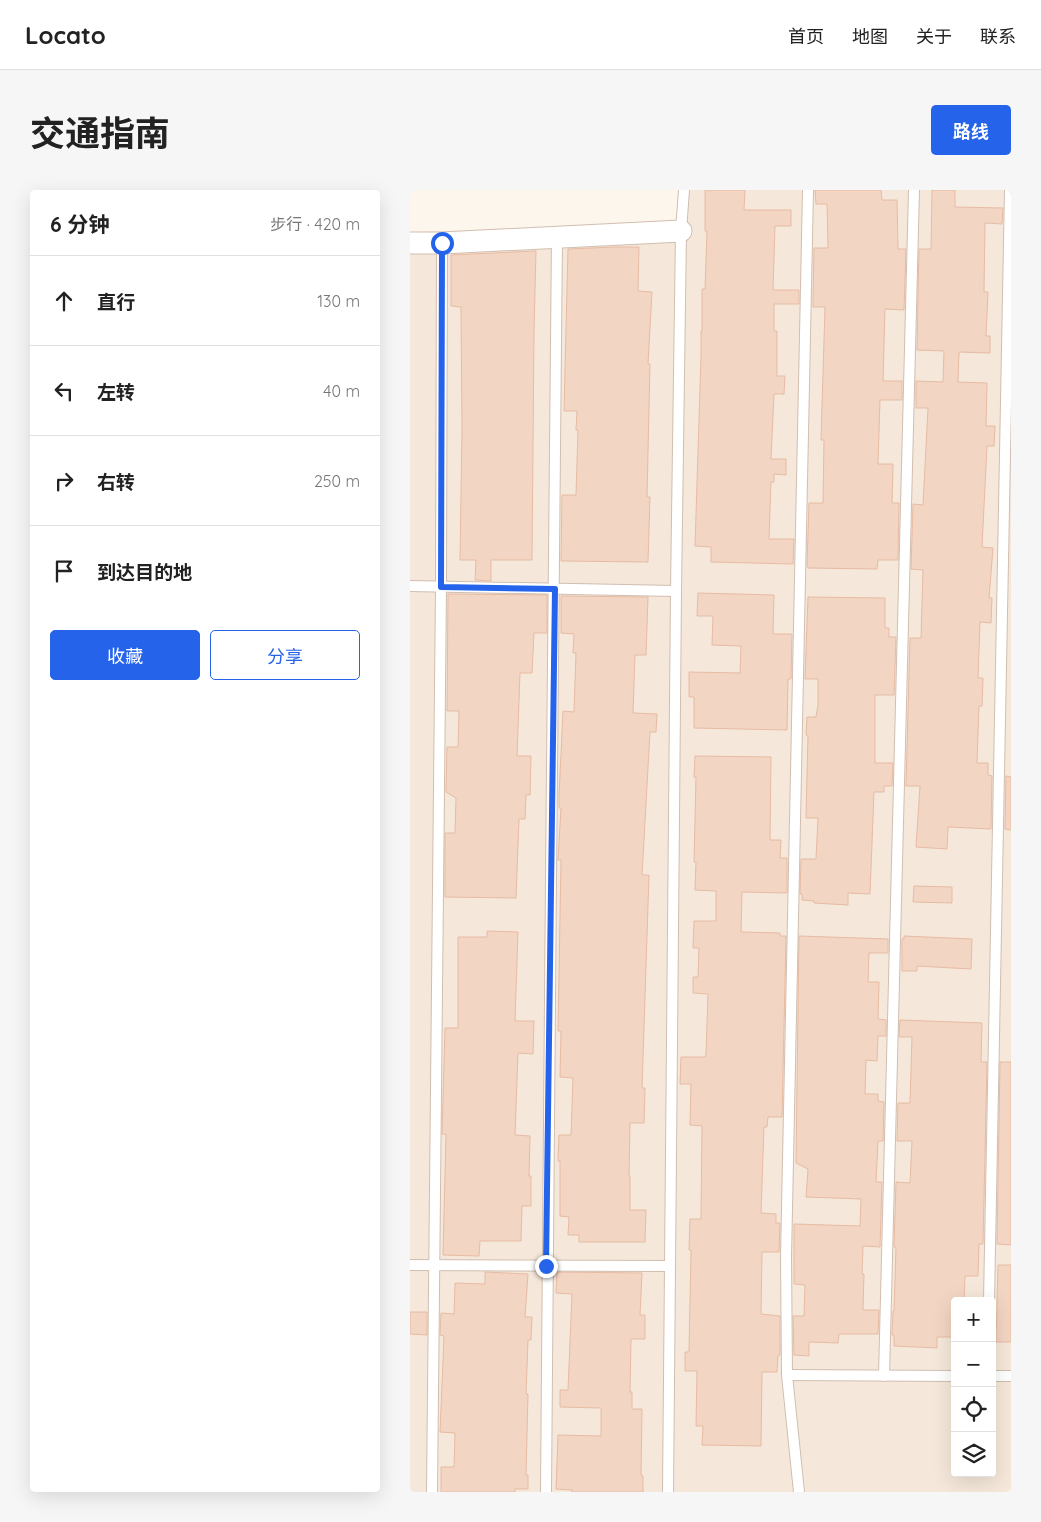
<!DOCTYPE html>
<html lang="zh">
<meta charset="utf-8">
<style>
body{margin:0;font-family:Quicksand,"Noto Sans SC",sans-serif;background:#f6f6f6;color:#222}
.controls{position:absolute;right:15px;bottom:15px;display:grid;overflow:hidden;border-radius:5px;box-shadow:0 5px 20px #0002}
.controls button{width:45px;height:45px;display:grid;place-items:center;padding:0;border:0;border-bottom:1px solid #e0e0e0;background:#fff;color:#222;font:25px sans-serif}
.stop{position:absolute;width:15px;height:15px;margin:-11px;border:4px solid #2563eb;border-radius:50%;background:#fff}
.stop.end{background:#2563eb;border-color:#fff;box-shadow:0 1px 5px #0008}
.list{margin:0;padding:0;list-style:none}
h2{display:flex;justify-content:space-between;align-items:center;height:65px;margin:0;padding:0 20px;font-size:21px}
h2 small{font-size:16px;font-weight:400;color:#767676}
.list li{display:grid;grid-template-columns:32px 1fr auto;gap:15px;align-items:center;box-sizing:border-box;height:90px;padding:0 20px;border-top:1px solid #e0e0e0}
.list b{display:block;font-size:19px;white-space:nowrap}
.list em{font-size:16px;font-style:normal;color:#767676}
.actions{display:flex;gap:10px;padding:15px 20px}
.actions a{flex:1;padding:11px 0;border:1px solid #2563eb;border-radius:5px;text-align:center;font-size:18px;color:#2563eb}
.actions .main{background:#2563eb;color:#fff}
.icon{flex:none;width:28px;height:28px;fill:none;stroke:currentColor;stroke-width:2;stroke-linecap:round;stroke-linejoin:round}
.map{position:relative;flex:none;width:601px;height:1302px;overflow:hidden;border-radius:5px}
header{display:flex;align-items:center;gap:30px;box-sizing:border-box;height:70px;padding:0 25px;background:#fff;border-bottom:1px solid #e0e0e0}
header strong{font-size:24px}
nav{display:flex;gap:28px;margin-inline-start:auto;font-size:18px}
.intro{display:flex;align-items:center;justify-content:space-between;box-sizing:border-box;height:120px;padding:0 30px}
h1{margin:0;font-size:35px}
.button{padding:12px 22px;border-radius:5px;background:#2563eb;color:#fff;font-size:18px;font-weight:700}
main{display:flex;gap:30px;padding:0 30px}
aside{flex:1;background:#fff;border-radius:5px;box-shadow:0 5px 20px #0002}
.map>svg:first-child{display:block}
</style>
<header>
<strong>Locato</strong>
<nav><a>首页</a><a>地图</a><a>关于</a><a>联系</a></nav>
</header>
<div class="intro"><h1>交通指南</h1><a class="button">路线</a></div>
<main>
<aside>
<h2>6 分钟<small>步行 · 420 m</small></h2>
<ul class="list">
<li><svg class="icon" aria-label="ahead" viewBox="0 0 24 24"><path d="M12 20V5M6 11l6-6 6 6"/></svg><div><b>直行</b></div><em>130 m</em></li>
<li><svg class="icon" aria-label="left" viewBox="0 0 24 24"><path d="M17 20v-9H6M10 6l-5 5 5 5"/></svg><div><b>左转</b></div><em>40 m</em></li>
<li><svg class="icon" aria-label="right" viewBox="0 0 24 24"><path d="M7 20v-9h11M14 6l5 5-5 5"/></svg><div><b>右转</b></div><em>250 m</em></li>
<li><svg class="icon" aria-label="arrive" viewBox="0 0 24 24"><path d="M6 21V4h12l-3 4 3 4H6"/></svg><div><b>到达目的地</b></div></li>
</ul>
<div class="actions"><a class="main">收藏</a><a>分享</a></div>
</aside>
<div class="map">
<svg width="601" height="1302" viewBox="0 0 601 1302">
<rect width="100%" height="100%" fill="#fdf6ec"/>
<path fill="#f5e8da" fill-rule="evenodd" d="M269 0H601V1302H0V42L268 35ZM545 1111H582V1283H545Z"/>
<g fill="#f3d5c3" stroke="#e6bba3">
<polygon points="295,0 335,0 334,20 381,20 381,36 365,36 363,100 389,100 389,114 364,114 364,141 367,141 367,186 375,186 374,204 364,204 361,269 376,269 376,285 364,284 364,292 361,292 359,349 384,349 383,374 301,372 301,357 285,356 291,167 291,141 292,141 292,99 295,99 297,41 295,41"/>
<polygon points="405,0 471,0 472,10 487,10 488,59 496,59 494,120 475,119 473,191 492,191 492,210 470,210 468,274 483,274 482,313 489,313 488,370 468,370 467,379 398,378 397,374 399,313 413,313 414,250 411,250 415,117 403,117 403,114 404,58 418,58 417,14 406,14"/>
<polygon points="522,0 545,0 545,17 593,18 592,34 575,33 574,102 578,102 576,146 580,146 580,163 549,162 548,192 577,193 576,236 585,236 584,256 577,256 572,357 583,358 579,408 582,408 581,433 570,432 568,488 573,488 572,516 569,516 567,573 578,573 578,585 582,586 581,639 538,637 537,659 506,657 510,596 496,596 500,448 511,448 513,380 501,379 503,314 513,315 518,218 506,218 506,191 533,192 534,161 507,160 509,59 521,59"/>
<polygon points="205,57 229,57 228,101 242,102 238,174 240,174 237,307 240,307 238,372 151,371 152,305 166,305 168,240 166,240 167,221 154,221 158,59"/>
<polygon points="126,61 124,142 122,370 81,370 81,391 65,390 66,370 50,370 52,238 51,117 41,116 41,65"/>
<polygon points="288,403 364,405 363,444 382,444 381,489 378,489 377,540 284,538 284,507 279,507 279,482 330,483 331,456 302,455 303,426 287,426"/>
<polygon points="38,404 137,405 137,443 124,443 122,483 110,483 107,566 121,566 120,605 116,605 115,629 109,629 106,708 35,707 35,643 45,643 46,608 36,602 37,557 48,557 49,521 37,521"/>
<polygon points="151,406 238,407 236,465 225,465 223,523 247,524 246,542 240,542 232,685 239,685 232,898 235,898 234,933 220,933 219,986 220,986 220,1020 236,1020 235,1052 169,1052 169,1045 158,1045 159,1027 150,1026 150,971 148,971 149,945 161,945 163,888 150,887 151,841 148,841 151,670 148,670 151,618 149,618 149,606 153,521 164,522 166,463 163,463 164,444 151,443"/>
<polygon points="398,407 475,408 475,438 479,438 479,447 486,447 484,505 465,505 465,573 483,573 482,596 474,596 474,602 464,602 460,704 438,703 438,715 404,713 404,711 392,710 392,704 390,704 391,669 406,669 408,628 396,628 398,545 396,545 397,527 406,527 408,515 408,489 395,489"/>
<polygon points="285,566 361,567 360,650 371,650 370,668 377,668 377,703 332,702 331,742 370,743 370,746 376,746 372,927 358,927 357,937 354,937 351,1023 366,1024 366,1033 370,1033 369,1062 352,1062 351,1124 370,1126 370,1165 368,1165 367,1182 352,1182 351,1256 292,1255 293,1236 286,1236 287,1181 275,1181 275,1162 279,1162 281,1060 279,1060 280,1029 291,1029 292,936 280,935 281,894 270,894 271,867 295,867 296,864 298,804 283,803 283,787 288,787 289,758 283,758 284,731 306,731 306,701 285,700 286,672 284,672 286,587 284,587"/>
<polygon points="596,586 601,587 601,640 595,639"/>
<polygon points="504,696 542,697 542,713 503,712"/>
<polygon points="77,741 108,742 105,831 124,831 123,864 108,863 105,945 120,946 119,986 121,986 121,1016 112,1016 111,1051 70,1051 69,1066 33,1065 36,944 32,944 35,838 48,838 48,747 77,747"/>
<polygon points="389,746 478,749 478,763 459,763 458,792 469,792 468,829 476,830 476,846 468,846 467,871 456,870 455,904 468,904 468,911 474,912 473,951 468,951 466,992 472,992 470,1057 453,1056 452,1084 454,1084 453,1120 469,1120 468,1144 429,1144 428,1153 399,1152 399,1166 384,1165 383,1126 394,1126 395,1095 384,1094 384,1034 450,1036 451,1009 396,1007 398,979 386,973"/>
<polygon points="494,746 562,749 561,779 507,776 507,781 492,781 492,749 494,749"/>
<polygon points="490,830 572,833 571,872 577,872 573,1054 569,1054 568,1086 555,1086 554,1111 545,1111 545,1147 527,1147 527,1158 484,1156 484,1145 482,1145 483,1121 484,1121 486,1057 484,1057 486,992 500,993 502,951 487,951 488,913 500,913 502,847 489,847"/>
<polygon points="590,872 601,872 601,1055 587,1054"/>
<polygon points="588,1075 601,1075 601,1152 586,1152"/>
<polygon points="75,1082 118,1084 115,1127 122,1127 121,1150 118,1150 116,1204 118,1204 116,1285 118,1285 118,1299 105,1299 105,1302 31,1302 31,1277 44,1277 45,1243 30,1242 34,1146 30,1145 31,1123 44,1124 45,1093 75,1094"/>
<polygon points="147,1082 232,1083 230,1125 235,1125 235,1149 221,1149 220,1202 222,1202 222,1219 232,1219 231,1285 233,1286 233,1302 162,1302 162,1300 146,1299 148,1245 191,1246 191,1218 150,1217 150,1200 158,1200 162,1104 146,1103"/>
<polygon points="0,1122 17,1122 17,1145 0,1144"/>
</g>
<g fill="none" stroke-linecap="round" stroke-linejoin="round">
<g stroke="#d1beb0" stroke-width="12">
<g id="service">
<polyline points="0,396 266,401"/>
<polyline points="0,1075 260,1076"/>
<polyline points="579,1111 600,0"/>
<polyline points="377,1185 545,1186"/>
<polyline points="474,1186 504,0"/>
<polyline points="582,1186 601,1186"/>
<polyline points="22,1302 31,397 32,53"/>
<path d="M136 1302C137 883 145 465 147 46"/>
<polyline points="258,1302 266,401 271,41 274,0"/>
<polyline points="389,1302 377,1185 376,1067 398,0"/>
</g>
</g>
<g stroke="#d1beb0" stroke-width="23">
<polyline id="minor" points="0,53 32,53 271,41"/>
</g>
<use href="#service" stroke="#fff" stroke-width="10"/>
<use href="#minor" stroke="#fff" stroke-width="21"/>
</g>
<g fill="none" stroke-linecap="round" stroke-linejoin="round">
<polyline stroke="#2563eb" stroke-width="6" points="32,53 31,397 145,399 136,1076"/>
</g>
</svg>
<div class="controls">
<button>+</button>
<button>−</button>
<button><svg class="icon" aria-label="locate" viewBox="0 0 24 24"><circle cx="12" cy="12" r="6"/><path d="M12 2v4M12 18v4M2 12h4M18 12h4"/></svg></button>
<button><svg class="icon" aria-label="layers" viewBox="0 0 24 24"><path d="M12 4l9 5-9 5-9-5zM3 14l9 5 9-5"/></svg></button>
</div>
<div class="stop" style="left:32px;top:53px"></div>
<div class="stop end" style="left:136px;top:1076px"></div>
</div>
</main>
